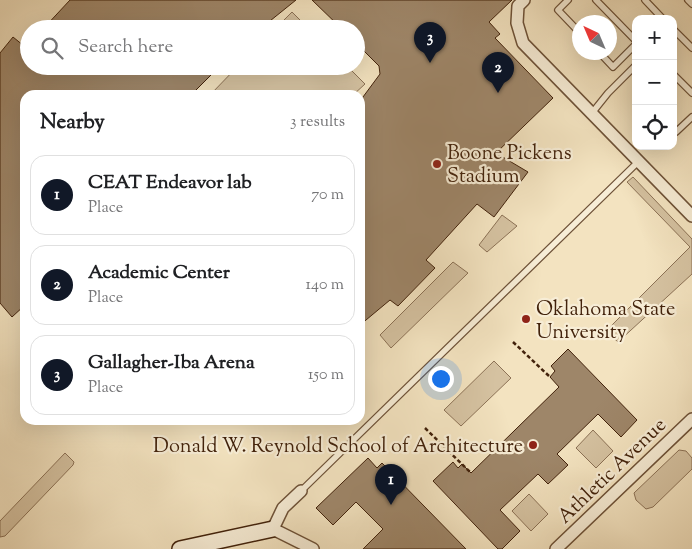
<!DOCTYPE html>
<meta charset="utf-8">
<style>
body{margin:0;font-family:"Sorts Mill Goudy",serif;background:#f6f6f6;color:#202124}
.controls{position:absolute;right:15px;top:15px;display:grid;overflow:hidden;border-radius:10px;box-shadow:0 5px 20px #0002}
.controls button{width:45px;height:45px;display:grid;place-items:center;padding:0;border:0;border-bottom:1px solid #e0e0e0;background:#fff;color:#202124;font:25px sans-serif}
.compass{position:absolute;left:572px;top:15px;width:45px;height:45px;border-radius:50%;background:#fff;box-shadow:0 5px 20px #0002;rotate:316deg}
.you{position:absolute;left:440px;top:378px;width:18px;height:18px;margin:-12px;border:4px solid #fff;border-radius:50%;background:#1a73e8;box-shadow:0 0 0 8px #1a73e833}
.badge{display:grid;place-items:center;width:32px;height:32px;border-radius:50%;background:#111827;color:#fff;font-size:16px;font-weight:700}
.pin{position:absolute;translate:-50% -41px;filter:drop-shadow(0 1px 2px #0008)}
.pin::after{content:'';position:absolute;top:26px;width:18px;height:15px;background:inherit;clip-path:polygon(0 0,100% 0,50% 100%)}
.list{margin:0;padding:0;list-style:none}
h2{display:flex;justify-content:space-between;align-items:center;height:65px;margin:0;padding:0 20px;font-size:21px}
h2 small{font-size:16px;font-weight:400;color:#757577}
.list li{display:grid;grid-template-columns:32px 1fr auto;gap:15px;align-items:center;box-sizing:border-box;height:80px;margin:0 10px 10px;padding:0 10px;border:1px solid #e0e0e0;border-radius:15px}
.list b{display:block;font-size:19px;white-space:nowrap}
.list p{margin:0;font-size:16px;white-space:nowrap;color:#757577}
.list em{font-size:16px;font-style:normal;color:#757577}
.icon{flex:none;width:28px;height:28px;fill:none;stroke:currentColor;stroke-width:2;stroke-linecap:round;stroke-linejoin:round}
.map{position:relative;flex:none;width:692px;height:549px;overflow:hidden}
.search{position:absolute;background:#fff;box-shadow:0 5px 20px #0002;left:20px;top:20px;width:345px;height:55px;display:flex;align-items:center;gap:12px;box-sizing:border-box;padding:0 18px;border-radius:28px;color:#757577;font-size:19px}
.panel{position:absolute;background:#fff;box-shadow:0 5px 20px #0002;left:20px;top:90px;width:345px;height:335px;border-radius:15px}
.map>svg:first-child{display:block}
</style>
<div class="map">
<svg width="692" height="549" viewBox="0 0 692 549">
<rect width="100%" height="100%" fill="#f3e3c0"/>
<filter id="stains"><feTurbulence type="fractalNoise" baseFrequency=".004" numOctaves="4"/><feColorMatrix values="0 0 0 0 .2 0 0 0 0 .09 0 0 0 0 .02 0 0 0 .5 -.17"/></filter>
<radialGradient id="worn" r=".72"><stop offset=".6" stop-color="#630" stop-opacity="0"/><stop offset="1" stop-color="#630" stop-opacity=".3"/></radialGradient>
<g fill="#d5c2a1" stroke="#8c7256">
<polygon points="292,12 309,29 275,29"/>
<polygon points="238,66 347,66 365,84 353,95 210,95"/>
<polygon points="633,177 692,239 692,274 618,342 606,331 690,247 627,182"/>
<polygon points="502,215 517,226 487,252 479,245"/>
<polygon points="453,262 468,273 391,348 380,335"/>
<polygon points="494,361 511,378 461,426 444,410"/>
<polygon points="593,430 613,451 596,468 576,448"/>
<polygon points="679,450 686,451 692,458 692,469 653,507 646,509 636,500 634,493"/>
<polygon points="65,453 74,462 73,465 5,536 0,537 0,521"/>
<polygon points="529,494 548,514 531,531 512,511"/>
</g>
<g fill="#9e8669" stroke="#42220b">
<polygon points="70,0 296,0 260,29 43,29"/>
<polygon points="312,0 512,0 489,22 500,34 495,38 553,98 496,153 528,172 494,217 477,204 426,260 435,268 398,306 390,300 360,325 360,101 380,74 379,66 356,43 356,29 342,29"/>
<polygon points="13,37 29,50 29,66 220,66 191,95 25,95 25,305 12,317 0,303 0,53"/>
<polygon points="568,349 637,420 621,437 598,414 557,454 568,465 548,484 538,474 500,510 520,531 502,549 498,549 433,481 453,462 458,468 462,464 471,473 559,387 550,377 555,371 551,366"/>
<polygon points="368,458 377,468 382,463 466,549 363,549 383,529 356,502 333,525 316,508"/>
</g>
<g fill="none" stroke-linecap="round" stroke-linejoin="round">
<g stroke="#6e5238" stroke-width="8">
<g id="lane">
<polyline points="568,0 558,10 580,33"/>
<polyline points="596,0 636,41"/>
<polyline points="645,0 663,19"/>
<polyline points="688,0 692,4"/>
<polyline points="673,29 692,48"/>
<polyline points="599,52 613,67 636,44"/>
<polyline points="673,74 692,93"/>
<polyline points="592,113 608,93 636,65"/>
<polyline points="673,129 676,132 692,117"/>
<polyline points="301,491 639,161"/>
</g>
</g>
<g stroke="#6e5238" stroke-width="14">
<g id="street">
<polyline points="524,0 518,6 517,23 523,43 692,216"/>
<polyline points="301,491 283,508 273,529 313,549"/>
<polyline points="556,549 692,419"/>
</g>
</g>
<g stroke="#42220b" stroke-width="18">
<polyline id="secondary" points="180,549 273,529"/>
</g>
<g stroke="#42220b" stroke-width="2.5" stroke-dasharray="4 2.5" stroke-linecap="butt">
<polyline points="513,342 550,377"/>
<polyline points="425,428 471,473"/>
</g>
<use href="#lane" stroke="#f7edd6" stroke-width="5.5"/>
<use href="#street" stroke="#f7edd6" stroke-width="11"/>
<use href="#secondary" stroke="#f7edd6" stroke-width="15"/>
</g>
<g fill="#8f2418" stroke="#f7edd6" stroke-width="2">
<circle cx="437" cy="164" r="5"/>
<circle cx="526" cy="319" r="5"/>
<circle cx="533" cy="445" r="5"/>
</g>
<g text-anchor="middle" stroke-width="4.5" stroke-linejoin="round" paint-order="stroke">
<g font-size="20" fill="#42220b" stroke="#f7edd6" text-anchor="start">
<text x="447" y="159">Boone Pickens<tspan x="447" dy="23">Stadium</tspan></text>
<text x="536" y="315">Oklahoma State<tspan x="536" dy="23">University</tspan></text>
<text x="523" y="452" text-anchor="end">Donald W. Reynold School of Architecture</text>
</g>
<g font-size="20" fill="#42220b" stroke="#f7edd6">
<text transform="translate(611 470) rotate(-44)" y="7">Athletic Avenue</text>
</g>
</g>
<rect width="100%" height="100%" filter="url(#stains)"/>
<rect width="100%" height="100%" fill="url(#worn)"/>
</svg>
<div class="controls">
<button>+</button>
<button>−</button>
<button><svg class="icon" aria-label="locate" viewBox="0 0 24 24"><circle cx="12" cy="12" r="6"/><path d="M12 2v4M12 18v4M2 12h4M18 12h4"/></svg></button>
</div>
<svg class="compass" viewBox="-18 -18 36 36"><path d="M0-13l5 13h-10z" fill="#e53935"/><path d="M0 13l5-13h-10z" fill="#757577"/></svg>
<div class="you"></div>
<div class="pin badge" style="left:391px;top:505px">1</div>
<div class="pin badge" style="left:498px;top:93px">2</div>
<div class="pin badge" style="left:430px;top:63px">3</div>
<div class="search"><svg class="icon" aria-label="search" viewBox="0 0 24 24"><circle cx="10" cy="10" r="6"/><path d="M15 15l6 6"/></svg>Search here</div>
<section class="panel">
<h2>Nearby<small>3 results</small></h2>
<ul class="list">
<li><span class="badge">1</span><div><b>CEAT Endeavor lab</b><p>Place</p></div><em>70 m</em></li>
<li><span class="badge">2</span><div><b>Academic Center</b><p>Place</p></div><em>140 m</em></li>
<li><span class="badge">3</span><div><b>Gallagher-Iba Arena</b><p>Place</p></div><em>150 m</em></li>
</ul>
</section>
</div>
